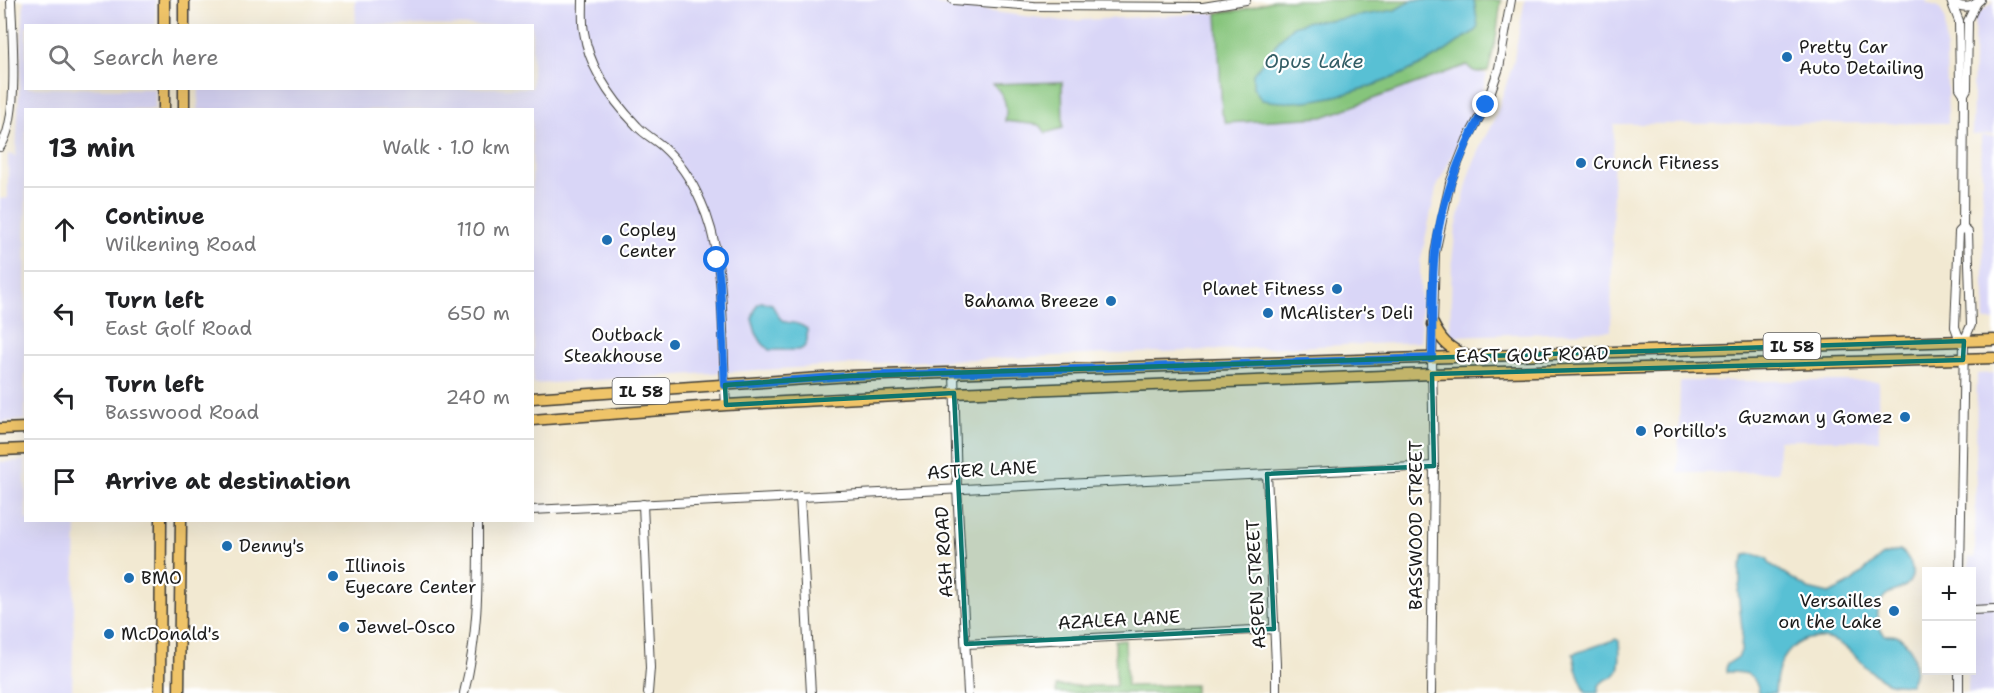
<!DOCTYPE html>
<meta charset="utf-8">
<style>
body{margin:0;font-family:"Shantell Sans",sans-serif;background:#f6f6f6;color:#202124}
.controls{position:absolute;right:18px;bottom:18px;display:grid;overflow:hidden;border-radius:0px;box-shadow:0 6px 24px #0002}
.controls button{width:54px;height:54px;display:grid;place-items:center;padding:0;border:0;border-bottom:2px solid #e0e0e0;background:#fff;color:#202124;font:30px sans-serif}
.stop{position:absolute;width:18px;height:18px;margin:-14px;border:4px solid #1a73e8;border-radius:50%;background:#fff}
.stop.end{background:#1a73e8;border-color:#fff;box-shadow:0 2px 6px #0008}
.list{margin:0;padding:0;list-style:none}
h2{display:flex;justify-content:space-between;align-items:center;height:78px;margin:0;padding:0 24px;font-size:26px}
h2 small{font-size:20px;font-weight:400;color:#757577}
.list li{display:grid;grid-template-columns:39px 1fr auto;gap:18px;align-items:center;box-sizing:border-box;height:84px;padding:0 24px;border-top:2px solid #e0e0e0}
.list b{display:block;font-size:22px;white-space:nowrap}
.list p{margin:0;font-size:20px;white-space:nowrap;color:#757577}
.list em{font-size:20px;font-style:normal;color:#757577}
.icon{flex:none;width:33px;height:33px;fill:none;stroke:currentColor;stroke-width:2;stroke-linecap:round;stroke-linejoin:round}
.map{position:relative;flex:none;width:1994px;height:693px;overflow:hidden}
.search{position:absolute;background:#fff;box-shadow:0 6px 24px #0002;left:24px;top:24px;width:510px;height:66px;display:flex;align-items:center;gap:15px;box-sizing:border-box;padding:0 21px;border-radius:0px;color:#757577;font-size:22px}
.panel{position:absolute;background:#fff;box-shadow:0 6px 24px #0002;left:24px;top:108px;width:510px;height:414px;border-radius:0px}
.map>svg:first-child{display:block}
</style>
<div class="map">
<svg width="1994" height="693" viewBox="0 0 1994 693">
<rect width="100%" height="100%" fill="#fff"/>
<filter id="ink" filterUnits="userSpaceOnUse"><feTurbulence type="fractalNoise" baseFrequency=".0167" numOctaves="2"/><feDisplacementMap in="SourceGraphic" scale="12" xChannelSelector="R" yChannelSelector="G"/><feConvolveMatrix kernelMatrix="1 2 1 2 8 2 1 2 1" color-interpolation-filters="sRGB"/></filter>
<filter id="wash" filterUnits="userSpaceOnUse"><feTurbulence type="fractalNoise" baseFrequency=".008" numOctaves="4" result="noise"/><feDisplacementMap in="SourceGraphic" scale="24" xChannelSelector="R" yChannelSelector="G"/><feGaussianBlur stdDeviation="1.35" result="paint"/><feColorMatrix in="noise" values="0 0 0 0 0 0 0 0 0 0 0 0 0 0 0 0 0 1.4 0 .05"/><feComposite in="paint" operator="in"/></filter>
<g filter="url(#wash)">
<rect width="100%" height="100%" fill="#f2e9d2"/>
<g fill="#d9d6f7">
<polygon points="24,0 156,0 156,25 26,26 26,88 155,89 155,109 26,110 25,420 0,422 0,199 8,198 8,154 16,156"/>
<polygon points="355,0 899,0 1064,21 1217,13 1222,113 1226,123 1323,117 1468,65 1480,73 1487,74 1481,96 1436,189 1420,263 1421,342 876,363 533,384 532,110 198,110 199,89 532,88 532,26 356,25"/>
<polygon points="1525,0 1927,0 1927,3 1939,7 1945,18 1948,123 1614,124 1611,331 1450,336 1452,261 1456,228 1471,169 1482,142 1494,121 1513,64"/>
<polygon points="1993,0 1994,0 1994,134 1972,135 1975,16 1993,3"/>
<polygon points="1981,136 1994,136 1994,321 1985,321"/>
<polygon points="1994,373 1994,693 1968,693 1968,671 1972,670 1972,572 1969,571 1969,557 1975,558 1977,374"/>
<polygon points="1680,381 1878,381 1879,440 1779,440 1778,472 1678,473"/>
<polygon points="25,461 26,520 76,521 72,693 0,693 0,462"/>
</g>
<g fill="#86c57c" stroke="#51704c" stroke-width="1.5">
<path d="M1274 0H1501L1496 39 1488 71C1479 73 1473 73 1467 65L1323 117 1226 123 1222 113 1217 13 1241 10Z"/>
<path d="M1062 82 1063 128 1046 133 1040 125 1005 121C1008 105 1005 96 993 84Z"/>
<polygon points="1115,640 1125,640 1127,686 1195,685 1195,693 1056,693 1056,686 1116,686"/>
</g>
<g fill="#58c0d4" stroke="#3a6e78" stroke-width="1.5">
<path d="M1412 0H1474L1478 26 1476 31C1463 37 1453 47 1441 54 1394 82 1317 110 1262 100L1253 87V74L1282 37 1293 26 1309 21 1334 20 1395 10Z"/>
<path d="M761 302 772 304C785 334 789 315 807 329 807 338 809 346 799 350H769L762 343 756 333 752 319 757 304Z"/>
<path d="M1899 550C1913 559 1919 579 1902 588 1896 591 1889 592 1885 596 1879 602 1877 610 1878 618 1878 626 1879 629 1885 635 1890 635 1894 634 1899 637 1913 645 1920 670 1910 684 1901 685 1891 685 1883 680 1861 668 1851 642 1823 638 1814 637 1805 639 1797 644 1780 657 1776 673 1775 693H1759C1755 671 1745 672 1726 672V665L1738 657 1741 651 1742 629 1738 591 1740 582V568L1745 555 1753 554 1767 558 1770 564 1808 589 1829 594 1849 584 1882 556Z"/>
<path d="M1616 639 1619 641C1620 650 1621 663 1617 672 1612 682 1598 676 1598 693H1586L1576 669 1573 654Z"/>
</g>
</g>
<g filter="url(#ink)">
<g fill="none" stroke-linecap="round" stroke-linejoin="round">
<g stroke="#3c3b37" stroke-width="10">
<g id="minor">
<path d="M583 0C583 10 582 22 584 32 589 68 612 100 637 126 644 134 654 139 662 146 679 161 692 181 701 202 728 259 721 342 726 405"/>
<polyline points="953,0 1034,6 1203,7 1246,0"/>
<polyline points="1951,1 1959,21 1960,88 1964,94"/>
<path d="M1952 2C1962 9 1972 8 1980 0"/>
<path d="M0 147C20 121 12 35 11 0"/>
<polyline points="1964,341 1958,335 1955,327 1959,232 1963,228 1964,94 1967,89 1968,21 1976,4"/>
<polyline points="954,372 957,488 968,693"/>
<polyline points="1267,474 1276,664 1276,693"/>
<polyline points="800,496 811,693"/>
<polyline points="643,504 650,668 648,693"/>
<polyline points="532,510 1434,466"/>
<polyline points="1960,572 1964,341 1971,325 1968,232 1963,228"/>
<polyline points="1972,610 1994,609"/>
<polyline points="966,644 1274,629"/>
<path d="M464 693C479 634 478 581 478 520"/>
<polyline points="1431,693 1434,466 1432,358 1435,253 1450,183 1467,140 1486,105 1499,68 1511,0"/>
<polyline points="1959,693 1959,670"/>
</g>
</g>
<g stroke="#3c3b37" stroke-width="13">
<g id="major">
<polyline points="164,0 164,26"/>
<polyline points="184,26 184,0"/>
<polyline points="164,110 164,88"/>
<polyline points="184,110 184,88"/>
<path d="M1433 324C1441 340 1448 348 1465 355"/>
<polyline points="532,398 850,376 1994,340"/>
<polyline points="532,420 726,405 954,393 1432,374 1994,358"/>
<polyline points="0,429 26,428"/>
<polyline points="0,450 26,449"/>
<polyline points="160,693 161,520"/>
<polyline points="179,693 181,520"/>
</g>
</g>
<use href="#minor" stroke="#fff" stroke-width="8"/>
<use href="#major" stroke="#efc469" stroke-width="10"/>
</g>
</g>
<g fill="none" stroke-linecap="round" stroke-linejoin="round" filter="url(#ink)">
<path stroke="#1a73e8" stroke-width="8" d="M717 260 720 282 725 385 850 376 1432 358C1433 323 1431 286 1435 252 1441 199 1461 151 1486 105"/>
</g>
<path fill="#0f766e" fill-opacity="0.2" stroke="#0f766e" stroke-width="4.5" stroke-linejoin="round" d="M1964 341 1963 360 1432 374 1434 466 1267 474 1274 629 966 644 954 393 726 405 725 385 850 376Z"/>
<g fill="#1f6fb2" stroke="#fff" stroke-width="2">
<circle cx="1787" cy="57" r="6"/>
<circle cx="1581" cy="163" r="6"/>
<circle cx="607" cy="240" r="6"/>
<circle cx="1337" cy="289" r="6"/>
<circle cx="1111" cy="301" r="6"/>
<circle cx="1268" cy="313" r="6"/>
<circle cx="675" cy="345" r="6"/>
<circle cx="1905" cy="417" r="6"/>
<circle cx="1641" cy="431" r="6"/>
<circle cx="227" cy="546" r="6"/>
<circle cx="333" cy="576" r="6"/>
<circle cx="129" cy="578" r="6"/>
<circle cx="1894" cy="611" r="6"/>
<circle cx="344" cy="627" r="6"/>
<circle cx="109" cy="634" r="6"/>
</g>
<g text-anchor="middle" stroke-width="4.5" stroke-linejoin="round" paint-order="stroke">
<g fill="#fff" stroke="#606060" stroke-width="1.5">
<rect x="1763.5" y="333" width="57" height="26" rx="4.5"/>
<rect x="612.5" y="378" width="57" height="26" rx="4.5"/>
</g>
<g font-size="16" font-weight="bold" fill="#1c1c1c">
<text x="1792" y="352">IL 58</text>
<text x="641" y="397">IL 58</text>
</g>
<g font-size="18" fill="#1c1c1c" stroke="#fff" text-anchor="start">
<text x="1799" y="53">Pretty Car<tspan x="1799" dy="21">Auto Detailing</tspan></text>
<text x="1593" y="169">Crunch Fitness</text>
<text x="619" y="236">Copley<tspan x="619" dy="21">Center</tspan></text>
<text x="1325" y="295" text-anchor="end">Planet Fitness</text>
<text x="1099" y="307" text-anchor="end">Bahama Breeze</text>
<text x="1280" y="319">McAlister's Deli</text>
<text x="663" y="341" text-anchor="end">Outback<tspan x="663" dy="21">Steakhouse</tspan></text>
<text x="1893" y="423" text-anchor="end">Guzman y Gomez</text>
<text x="1653" y="437">Portillo's</text>
<text x="239" y="552">Denny's</text>
<text x="345" y="572">Illinois<tspan x="345" dy="21">Eyecare Center</tspan></text>
<text x="141" y="584">BMO</text>
<text x="1882" y="607" text-anchor="end">Versailles<tspan x="1882" dy="21">on the Lake</tspan></text>
<text x="356" y="633">Jewel-Osco</text>
<text x="121" y="640">McDonald's</text>
</g>
<g font-size="18" fill="#1c1c1c" stroke="#fff">
<text transform="translate(1532 355) rotate(-1)" y="6">EAST GOLF ROAD</text>
<text transform="translate(982 470) rotate(-3)" y="6">ASTER LANE</text>
<text transform="translate(1416 525) rotate(-90)" y="6">BASSWOOD STREET</text>
<text transform="translate(944 552) rotate(-93)" y="6">ASH ROAD</text>
<text transform="translate(1256 584) rotate(-93)" y="6">ASPEN STREET</text>
<text transform="translate(1119 620) rotate(-3)" y="6">AZALEA LANE</text>
</g>
<g font-size="20" font-style="italic" fill="#345e66" stroke="#fff">
<text x="1314" y="68">Opus Lake</text>
</g>
</g>
</svg>
<div class="controls">
<button>+</button>
<button>−</button>
</div>
<div class="stop" style="left:717px;top:260px"></div>
<div class="stop end" style="left:1486px;top:105px"></div>
<div class="search"><svg class="icon" aria-label="search" viewBox="0 0 24 24"><circle cx="10" cy="10" r="6"/><path d="M15 15l6 6"/></svg>Search here</div>
<section class="panel">
<h2>13 min<small>Walk · 1.0 km</small></h2>
<ul class="list">
<li><svg class="icon" aria-label="ahead" viewBox="0 0 24 24"><path d="M12 20V5M6 11l6-6 6 6"/></svg><div><b>Continue</b><p>Wilkening Road</p></div><em>110 m</em></li>
<li><svg class="icon" aria-label="left" viewBox="0 0 24 24"><path d="M17 20v-9H6M10 6l-5 5 5 5"/></svg><div><b>Turn left</b><p>East Golf Road</p></div><em>650 m</em></li>
<li><svg class="icon" aria-label="left" viewBox="0 0 24 24"><path d="M17 20v-9H6M10 6l-5 5 5 5"/></svg><div><b>Turn left</b><p>Basswood Road</p></div><em>240 m</em></li>
<li><svg class="icon" aria-label="arrive" viewBox="0 0 24 24"><path d="M6 21V4h12l-3 4 3 4H6"/></svg><div><b>Arrive at destination</b></div></li>
</ul>
</section>
</div>
